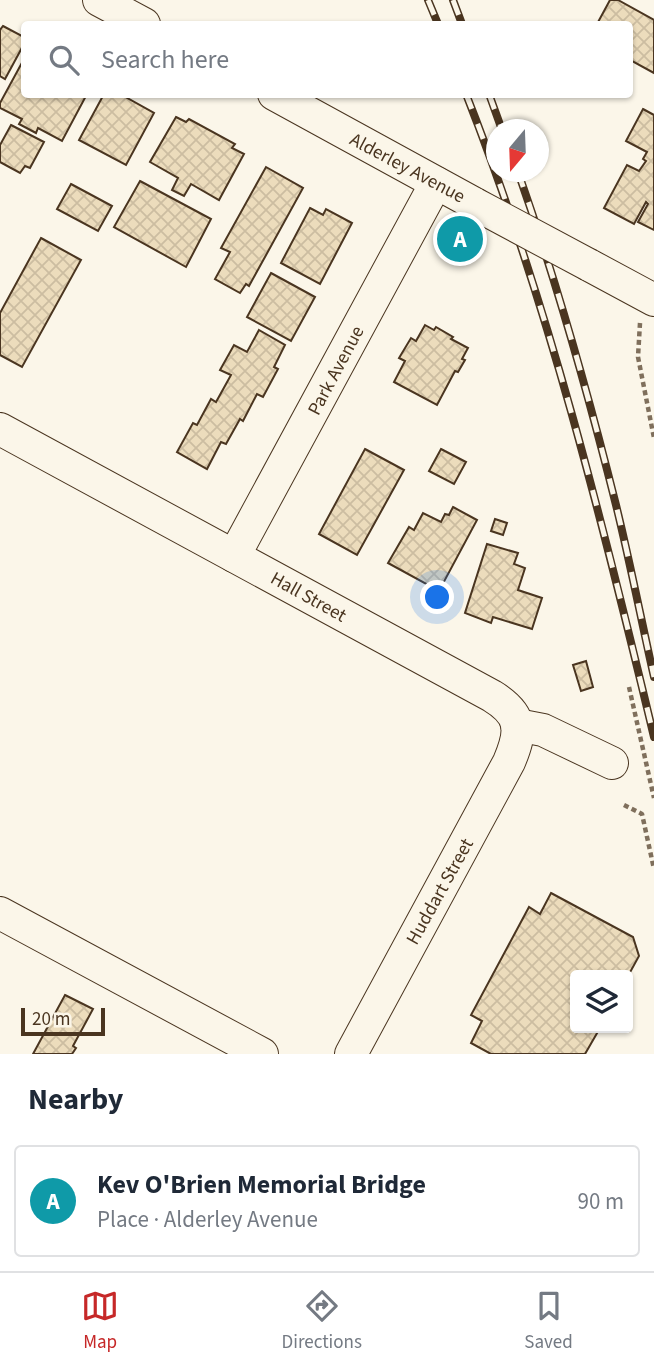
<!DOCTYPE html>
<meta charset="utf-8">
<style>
body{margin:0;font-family:"Source Sans 3",sans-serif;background:#f2f2f3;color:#1f2937}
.controls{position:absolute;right:21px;bottom:21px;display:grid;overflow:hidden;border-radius:7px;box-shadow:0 2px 5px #0004}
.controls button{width:63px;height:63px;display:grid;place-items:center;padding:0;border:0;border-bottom:2px solid #e0e1e3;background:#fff;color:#1f2937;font:35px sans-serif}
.compass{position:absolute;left:486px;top:119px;width:63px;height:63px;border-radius:50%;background:#fff;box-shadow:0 2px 5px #0004;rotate:199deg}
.scale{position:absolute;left:21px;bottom:18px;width:84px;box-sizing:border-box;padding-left:7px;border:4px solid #4a3520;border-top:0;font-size:19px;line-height:24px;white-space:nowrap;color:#4a3520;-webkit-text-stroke:5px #fbf6e9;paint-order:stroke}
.you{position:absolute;left:438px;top:598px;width:24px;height:24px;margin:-18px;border:5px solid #fff;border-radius:50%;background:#1a73e8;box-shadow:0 0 0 10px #1a73e833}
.badge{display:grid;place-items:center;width:46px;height:46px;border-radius:50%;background:#c62828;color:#fff;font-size:23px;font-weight:700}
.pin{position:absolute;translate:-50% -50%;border:4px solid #fff;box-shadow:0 2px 7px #0006}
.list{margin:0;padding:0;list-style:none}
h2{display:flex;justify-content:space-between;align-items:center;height:91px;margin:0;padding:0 28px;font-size:30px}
h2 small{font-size:23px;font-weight:400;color:#747a83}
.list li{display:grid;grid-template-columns:46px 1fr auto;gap:21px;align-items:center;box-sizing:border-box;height:112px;margin:0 14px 14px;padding:0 14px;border:2px solid #e0e1e3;border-radius:7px}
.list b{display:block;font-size:26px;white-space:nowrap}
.list p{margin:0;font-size:23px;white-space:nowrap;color:#747a83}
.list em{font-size:23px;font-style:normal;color:#747a83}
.icon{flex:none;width:38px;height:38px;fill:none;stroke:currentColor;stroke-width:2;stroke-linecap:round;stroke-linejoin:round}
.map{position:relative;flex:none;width:654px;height:1054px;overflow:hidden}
.search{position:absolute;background:#fff;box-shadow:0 2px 5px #0004;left:21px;right:21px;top:21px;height:77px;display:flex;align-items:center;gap:18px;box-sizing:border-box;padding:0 24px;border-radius:7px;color:#747a83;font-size:26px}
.sheet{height:217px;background:#fff}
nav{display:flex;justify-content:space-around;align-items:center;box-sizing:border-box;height:98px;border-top:2px solid #e0e1e3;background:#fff;font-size:19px;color:#747a83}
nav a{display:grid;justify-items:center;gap:4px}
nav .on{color:#c62828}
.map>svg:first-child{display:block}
</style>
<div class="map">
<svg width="654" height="1054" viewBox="0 0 654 1054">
<defs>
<pattern id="building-cross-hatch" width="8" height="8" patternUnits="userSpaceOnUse" patternTransform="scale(1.75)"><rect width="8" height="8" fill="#ecdcbc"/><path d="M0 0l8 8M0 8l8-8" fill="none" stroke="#ccbda1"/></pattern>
</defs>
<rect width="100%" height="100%" fill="#fbf6e9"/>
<g fill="url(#building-cross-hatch)" stroke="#4a3520" stroke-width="2">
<polygon points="610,0 618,0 654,20 654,73 630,60 630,24 597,24"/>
<polygon points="3,26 24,37 24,44 5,79 0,76 0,30"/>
<polygon points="24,59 24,94 87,94 62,141 38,128 36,133 19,124 22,119 0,108 0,103"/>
<polygon points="104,94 120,94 154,113 126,165 79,140"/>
<polygon points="643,109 654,115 654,230 638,222 648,204 646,202 634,224 604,208 627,165 639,171 646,161 643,159 647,152 626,141"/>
<polygon points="176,117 186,122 189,119 235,144 232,148 244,154 219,200 191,184 184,196 172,190 178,178 150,162"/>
<polygon points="11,125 44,142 30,168 25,166 20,173 0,162 0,145"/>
<polygon points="266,167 303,188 249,286 246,284 240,293 215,279 230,252 221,248"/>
<polygon points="140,181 211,219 186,267 114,227"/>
<polygon points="71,184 112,206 98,231 57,209"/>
<polygon points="310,208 323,215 326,209 352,223 320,284 281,263"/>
<polygon points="41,238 81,260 22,367 0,355 0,313"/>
<polygon points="271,273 315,297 291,341 247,317"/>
<polygon points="425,325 434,330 436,327 453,337 451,339 468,348 462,359 465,360 458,372 455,371 437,405 394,382 405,361 399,358 411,338 416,341"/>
<polygon points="259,330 285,345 274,367 278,369 263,397 257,394 243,421 240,419 226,444 221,442 207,469 177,452 193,423 197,425 211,399 216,402 231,375 220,370 234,345 247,352"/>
<polygon points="365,449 404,470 357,555 319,534"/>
<polygon points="441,449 466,462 454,484 429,471"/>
<polygon points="453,507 477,520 439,591 388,563 409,527 414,530 423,513 441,522 445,514 449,515"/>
<polygon points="495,519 507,523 503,535 491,531"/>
<polygon points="487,544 518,553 514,564 525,568 518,590 542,598 532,629 493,617 491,623 465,613"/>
<polygon points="586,661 593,687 581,691 573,665"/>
<polygon points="551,893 633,937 639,956 628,976 575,975 575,1028 600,1028 585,1054 491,1054 471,1043 482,1021 471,1015 529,907 540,914"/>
<polygon points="65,995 93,1009 73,1046 76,1048 72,1054 33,1054"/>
</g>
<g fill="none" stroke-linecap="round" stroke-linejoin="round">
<g stroke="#4a3520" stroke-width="34">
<g id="minor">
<polyline points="99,0 144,24"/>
<polyline points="274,94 475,204"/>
<polyline points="589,265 654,300"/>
<path d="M0 429 492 696C523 715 522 731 509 762L351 1054"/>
<polyline points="234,556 436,183"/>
<polyline points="517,725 543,730 612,763"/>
<polyline points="0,913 262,1054"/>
</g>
</g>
<g stroke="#7f6f5c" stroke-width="4.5" stroke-dasharray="5 3.5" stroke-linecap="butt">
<polyline points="640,323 638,357 654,438"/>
<polyline points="629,687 654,798"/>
<polyline points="624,805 642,814 654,869"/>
</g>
<use href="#minor" stroke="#fbf6e9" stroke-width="32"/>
<g stroke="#4a3520" stroke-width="8">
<g id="rail">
<polyline points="428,0 438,24"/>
<polyline points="453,0 462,24"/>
<path d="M466 94C548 302 602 520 654 737"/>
<polyline points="489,94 502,130"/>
<path d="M518 172C556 280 588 393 616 505 630 562 641 619 654 677"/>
</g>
</g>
<use href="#rail" stroke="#fbf6e9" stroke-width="5" stroke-dasharray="16" stroke-linecap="butt"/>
<g stroke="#4a3520" stroke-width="34" stroke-linecap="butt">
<polyline id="minor-bridge" points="475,204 589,265"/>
</g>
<use href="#minor-bridge" stroke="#fbf6e9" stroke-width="32"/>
</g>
<g text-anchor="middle" stroke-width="5" stroke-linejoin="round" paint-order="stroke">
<g font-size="19" fill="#4a3520" stroke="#fbf6e9">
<text transform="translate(408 167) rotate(28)" y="7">Alderley Avenue</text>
<text transform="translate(335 370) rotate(-62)" y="7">Park Avenue</text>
<text transform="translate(309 596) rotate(29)" y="7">Hall Street</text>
<text transform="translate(439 891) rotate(-61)" y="7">Huddart Street</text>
</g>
</g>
</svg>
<div class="controls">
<button><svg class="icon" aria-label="layers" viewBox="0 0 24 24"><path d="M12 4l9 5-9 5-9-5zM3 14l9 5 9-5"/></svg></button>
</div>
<svg class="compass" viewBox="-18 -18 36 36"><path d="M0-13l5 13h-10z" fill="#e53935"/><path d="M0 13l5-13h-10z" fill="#747a83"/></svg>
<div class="scale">20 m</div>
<div class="you"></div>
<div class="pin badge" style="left:460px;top:239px;background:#0f9aa8">A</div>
<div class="search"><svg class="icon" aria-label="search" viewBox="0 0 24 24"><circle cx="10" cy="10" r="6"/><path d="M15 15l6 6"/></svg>Search here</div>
</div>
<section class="sheet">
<h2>Nearby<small></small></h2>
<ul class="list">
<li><span class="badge" style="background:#0f9aa8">A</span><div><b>Kev O'Brien Memorial Bridge</b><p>Place · Alderley Avenue</p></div><em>90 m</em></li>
</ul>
</section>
<nav>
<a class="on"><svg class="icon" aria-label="map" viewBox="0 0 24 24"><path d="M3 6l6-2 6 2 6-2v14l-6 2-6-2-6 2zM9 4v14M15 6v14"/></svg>Map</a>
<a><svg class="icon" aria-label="directions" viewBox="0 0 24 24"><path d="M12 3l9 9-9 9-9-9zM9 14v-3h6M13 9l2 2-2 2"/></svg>Directions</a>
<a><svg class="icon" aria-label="saved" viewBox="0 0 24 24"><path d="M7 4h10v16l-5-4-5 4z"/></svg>Saved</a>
</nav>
